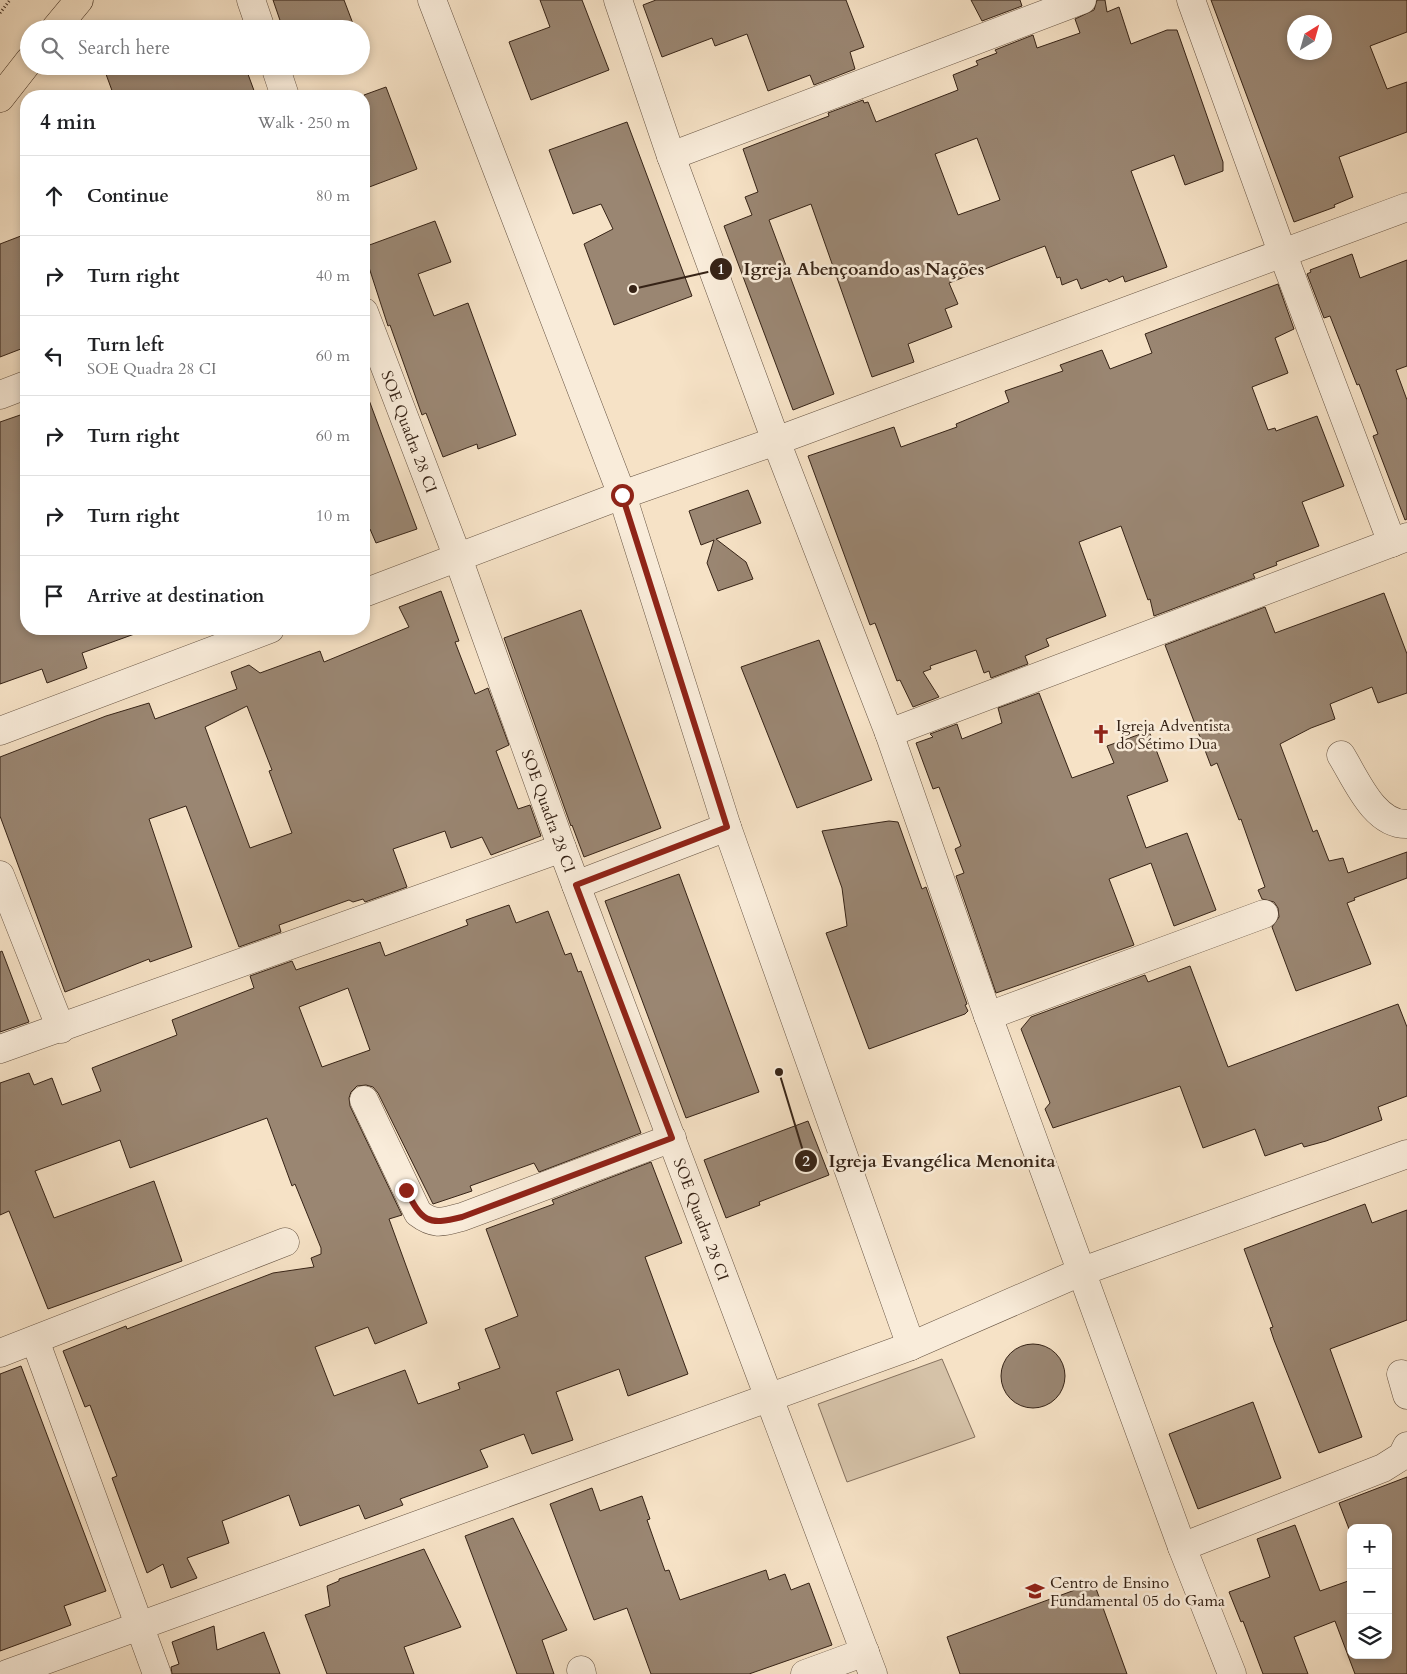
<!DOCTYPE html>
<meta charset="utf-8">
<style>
body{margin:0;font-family:Cardo,serif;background:#f2f2f2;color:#202124}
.controls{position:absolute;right:15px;bottom:15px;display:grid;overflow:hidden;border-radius:10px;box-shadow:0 2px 8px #0003}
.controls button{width:45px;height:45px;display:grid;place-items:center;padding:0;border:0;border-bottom:1px solid #e0e0e0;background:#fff;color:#202124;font:25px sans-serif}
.compass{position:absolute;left:1287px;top:15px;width:45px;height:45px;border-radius:50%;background:#fff;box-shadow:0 2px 8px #0003;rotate:37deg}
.stop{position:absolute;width:15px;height:15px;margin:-11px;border:4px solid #8f2418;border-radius:50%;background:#fff}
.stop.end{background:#8f2418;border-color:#fff;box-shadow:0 1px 5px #0008}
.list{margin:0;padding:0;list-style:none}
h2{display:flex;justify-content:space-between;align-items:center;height:65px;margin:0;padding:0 20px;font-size:21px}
h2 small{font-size:16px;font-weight:400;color:#757577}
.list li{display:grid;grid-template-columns:32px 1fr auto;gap:15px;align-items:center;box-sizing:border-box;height:80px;padding:0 20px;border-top:1px solid #e0e0e0}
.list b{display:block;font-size:19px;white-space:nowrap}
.list p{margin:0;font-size:16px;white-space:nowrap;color:#757577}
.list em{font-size:16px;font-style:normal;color:#757577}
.icon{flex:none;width:28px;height:28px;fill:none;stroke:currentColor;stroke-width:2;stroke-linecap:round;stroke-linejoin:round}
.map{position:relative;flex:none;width:1407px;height:1674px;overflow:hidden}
.search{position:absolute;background:#fff;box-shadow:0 2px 8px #0003;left:20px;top:20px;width:350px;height:55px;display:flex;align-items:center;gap:12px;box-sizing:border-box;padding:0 18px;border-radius:28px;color:#757577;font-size:19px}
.panel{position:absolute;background:#fff;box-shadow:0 2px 8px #0003;left:20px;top:90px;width:350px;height:545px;border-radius:20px}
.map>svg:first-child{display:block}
</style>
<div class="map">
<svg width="1407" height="1674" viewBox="0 0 1407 1674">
<rect width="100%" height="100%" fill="#f6e2c6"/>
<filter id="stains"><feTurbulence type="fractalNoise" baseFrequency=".004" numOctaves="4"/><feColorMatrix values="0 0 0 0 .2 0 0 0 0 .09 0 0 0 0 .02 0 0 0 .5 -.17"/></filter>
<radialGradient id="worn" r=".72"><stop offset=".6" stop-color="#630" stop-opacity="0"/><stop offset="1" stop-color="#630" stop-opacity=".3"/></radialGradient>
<polygon fill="#d5c2a8" stroke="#86725f" points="942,1359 975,1437 847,1482 818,1404"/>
<g fill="#9a8672" stroke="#362316" fill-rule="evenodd">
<polygon points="273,0 344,0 355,29 283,29"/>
<polygon points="540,0 582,0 609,70 531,100 509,42 550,27"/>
<polygon points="656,0 846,0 864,47 850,52 855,69 814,85 810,75 768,91 747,34 715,46 712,38 662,57 643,5"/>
<polygon points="971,0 1020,0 1022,6 982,21"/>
<path d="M1097 0H1105L1107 12 1119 7 1131 44 1167 30H1177L1223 162V171L1185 185 1174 155 1131 171 1167 267 1125 282 1123 276 1109 282 1107 279 1081 289 1077 279 1062 285 1060 277 1057 278 1045 246 1013 258 949 283 958 304 945 309 952 327 908 344 914 362 872 377 811 204 769 220 834 394 793 410 724 226 752 215 745 197 758 192 743 149 829 116 828 113 863 100 864 103 868 102 876 122 958 90 953 75 978 65 976 61 997 53 995 50 1033 35 1037 48 1080 33 1075 19 1094 10ZM977 138 1000 200 958 215 935 154Z"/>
<path d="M1211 0H1407V32L1370 46 1387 89 1407 82V132L1339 157 1353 197 1334 205 1335 207 1294 222ZM1294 22H1324V52H1294Z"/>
<polygon points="103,66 245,66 256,96 114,96"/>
<polygon points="386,87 417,169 364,189 364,95"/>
<polygon points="627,122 692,296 614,325 584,244 613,229 601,204 573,214 549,150"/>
<polygon points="435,221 451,262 418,274 434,316 468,303 516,435 478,449 477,444 443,457 426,413 422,415 390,325 388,326 364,252 364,247"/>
<polygon points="26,234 26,347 0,357 0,244"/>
<polygon points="1352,254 1360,278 1407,260 1407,366 1396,370 1407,400 1407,519 1405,520 1373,436 1378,434 1359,384 1357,385 1330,316 1324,318 1307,274 1311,272 1310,270"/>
<polygon points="1278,284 1294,329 1275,338 1288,373 1252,387 1268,430 1275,428 1276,431 1317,416 1344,486 1302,502 1319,546 1276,562 1277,565 1253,574 1255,578 1154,616 1150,599 1148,600 1121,526 1079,542 1106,616 1046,639 1049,646 1025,656 1028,664 991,678 989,671 984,673 976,650 930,666 931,669 923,672 939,697 913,707 900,680 897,681 875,623 870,625 808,456 894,427 901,447 957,427 956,424 1009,402 1005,391 1063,371 1060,365 1102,350 1110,369 1152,353 1145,334"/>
<polygon points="366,392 417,529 376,543 370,529 364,532 364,393"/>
<polygon points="26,413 26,629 140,629 140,632 82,653 87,668 47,683 42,669 0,684 0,422"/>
<polygon points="748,490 761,523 716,539 746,562 753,579 718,591 707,563 714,540 701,545 689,511"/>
<path d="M441 591 459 641 455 642 475 694 488 688 509 745 496 751 518 809 530 805 541 836 491 855 482 837 451 848 445 831 393 849 407 887 365 902 363 899 353 902 349 900 279 925 281 932 239 947 186 806 149 819 192 947 150 962 149 959 65 992 0 816V757L106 716 149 703 155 719 237 689 231 672 249 665 260 673 320 651 324 662 409 627 399 607ZM247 706 272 770 269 771 292 833 250 848 205 727Z"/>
<polygon points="1384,593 1407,654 1407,693 1378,703 1372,687 1330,704 1335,719 1311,728 1280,744 1313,832 1317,830 1329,861 1343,858 1348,873 1407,852 1407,878 1354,898 1355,900 1347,903 1371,964 1296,991 1272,927 1279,917 1278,908 1274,902 1262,899 1258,890 1265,887 1241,819 1239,820 1217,763 1211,766 1165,645 1265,607 1275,633"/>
<polygon points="581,610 661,828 584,857 572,825 571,826 504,638"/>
<polygon points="819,640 872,780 797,808 741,667"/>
<polygon points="1039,693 1072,778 1114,763 1107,746 1149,731 1168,781 1127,796 1146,848 1187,833 1216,910 1174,926 1151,863 1109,879 1134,945 996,993 956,876 964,873 955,849 961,846 939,787 933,789 916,743 933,737 930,734 957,724 962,739 1002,723 998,708"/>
<polygon points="889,821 898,822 922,889 926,887 967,1004 965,1005 968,1011 965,1014 869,1049 826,933 847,926 842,888 822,831"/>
<polygon points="679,874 759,1092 686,1118 605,901"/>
<path d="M509 905 516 923 548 911 565 955 571 953 578 972 581 971 641 1133 539 1172 534 1163 470 1186 472 1191 433 1204 378 1093 373 1087 366 1085 357 1086 351 1092 349 1098 350 1106 402 1215 389 1219 427 1323 375 1344 368 1327 315 1347 334 1396 405 1370 418 1404 460 1389 458 1383 500 1368 485 1329 518 1316 486 1229 554 1204 552 1200 651 1162 682 1243 645 1257 688 1374 628 1396 619 1369 556 1392 573 1440 532 1454 524 1434 480 1450 488 1467 400 1499 403 1505 365 1519 359 1505 300 1526 289 1495 222 1521 229 1543 187 1558 197 1578 171 1588 163 1564 147 1573 112 1478 117 1476 90 1405 85 1407 63 1351 126 1326 127 1329 273 1273 314 1267 311 1258 321 1254V1248L295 1184 292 1186 267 1118 130 1168 120 1140 35 1171 54 1218 154 1181 182 1261 48 1309 9 1211 0 1215V1083L29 1073 34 1085 52 1078 62 1105 101 1091 92 1068 177 1035 172 1020 254 988 250 976 292 961 296 970 380 942 385 956 468 925 466 920ZM348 988 370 1050 322 1067 299 1007Z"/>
<polygon points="2,951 29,1022 0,1032 0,952"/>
<polygon points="1190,966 1228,1067 1398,1004 1407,1027 1407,1096 1378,1107 1382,1120 1326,1141 1304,1147 1302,1143 1265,1156 1255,1129 1203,1148 1180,1086 1053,1128 1045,1109 1050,1103 1021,1029 1031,1017 1145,975 1148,982"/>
<polygon points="808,1121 829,1175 759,1202 760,1205 726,1218 704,1160"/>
<polygon points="1365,1204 1372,1223 1407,1210 1407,1320 1330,1349 1362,1437 1319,1453 1274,1340 1270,1328 1273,1327 1244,1249"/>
<circle cx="1033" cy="1376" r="32"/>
<polygon points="21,1366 106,1591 64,1606 71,1625 0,1651 0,1374"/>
<polygon points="1253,1402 1281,1478 1198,1509 1169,1434"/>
<polygon points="1407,1477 1407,1674 1355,1674 1335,1621 1294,1637 1308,1674 1263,1674 1243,1621 1241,1622 1229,1592 1270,1577 1257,1539 1295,1525 1320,1591 1351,1580 1351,1655 1388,1655 1388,1528 1351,1528 1351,1534 1339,1503"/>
<polygon points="592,1488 600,1511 642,1496 650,1519 647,1520 665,1571 669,1570 680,1600 766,1570 769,1580 785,1574 791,1590 809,1583 832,1645 749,1674 651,1674 627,1608 594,1620 550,1504"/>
<polygon points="513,1518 567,1630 542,1640 554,1674 517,1674 465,1536"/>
<polygon points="424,1549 461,1627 404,1647 414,1674 327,1674 305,1615 330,1606 327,1586 339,1581 339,1579"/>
<polygon points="1094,1583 1127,1674 960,1674 947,1637"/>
<polygon points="214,1626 217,1650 264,1632 280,1674 172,1674 171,1667 179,1664 172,1642"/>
</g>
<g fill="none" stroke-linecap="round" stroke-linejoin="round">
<g stroke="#665342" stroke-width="29">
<g id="minor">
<polyline points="251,0 261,29"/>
<polyline points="432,0 622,495 727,827 911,1346"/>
<polyline points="618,0 671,156 776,441 889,733 988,1016 1182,1547 1232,1674"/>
<polyline points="1191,0 1282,252 1392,543"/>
<polyline points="275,66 285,96"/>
<polyline points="671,156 1082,0"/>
<path id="s1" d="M364 312 458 558 562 848 873 1674"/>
<polyline points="0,395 26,385"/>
<polyline points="364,593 622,495 776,441 1407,207"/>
<polyline points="0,731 270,629"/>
<polyline points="889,733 1407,537"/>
<path d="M1341 755C1356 779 1374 825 1407 824"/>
<polyline points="0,875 61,1029"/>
<polyline points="576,885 727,827"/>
<polyline points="988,1016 1264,914"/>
<polyline points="0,1049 562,848"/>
<path d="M364 1100 418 1213C435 1226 443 1222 462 1217L672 1138"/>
<polyline points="35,1340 157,1674"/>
<polyline points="0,1353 285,1242"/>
<polyline points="1401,1374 1407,1395"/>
<polyline points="1182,1547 1383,1468 1402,1456 1407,1446"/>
<polyline points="581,1670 582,1674"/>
<polyline points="7,1674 911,1346 1083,1271 1407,1154"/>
<polyline points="805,1674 865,1652"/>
</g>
</g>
<g stroke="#362316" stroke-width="29">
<g id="major">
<polyline points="55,29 79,0"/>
<polyline points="0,98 29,61"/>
</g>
</g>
<polyline stroke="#362316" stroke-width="3" stroke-dasharray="1 2.5" stroke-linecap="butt" points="0,13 10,0"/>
<use href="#minor" stroke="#f9ecda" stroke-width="28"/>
<use href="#major" stroke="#f6e2c6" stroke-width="28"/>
</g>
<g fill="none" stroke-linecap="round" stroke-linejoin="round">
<path stroke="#8f2418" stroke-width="6" d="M406 1190C422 1221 427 1226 462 1217L672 1138 576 885 727 827 622 495"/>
</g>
<defs>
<g id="church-bare" transform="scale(1.5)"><path d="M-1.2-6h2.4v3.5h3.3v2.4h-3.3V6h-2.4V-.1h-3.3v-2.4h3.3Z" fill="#8f2418" stroke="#f9ecda" stroke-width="2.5" paint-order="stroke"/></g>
<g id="school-bare" transform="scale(1.5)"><path d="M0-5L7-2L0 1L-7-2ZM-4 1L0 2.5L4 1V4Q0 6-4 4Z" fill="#8f2418" stroke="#f9ecda" stroke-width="2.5" paint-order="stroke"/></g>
</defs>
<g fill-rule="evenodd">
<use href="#church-bare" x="1101" y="734"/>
<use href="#school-bare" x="1035" y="1591"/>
</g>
<g text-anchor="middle" stroke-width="5" stroke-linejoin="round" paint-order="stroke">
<g font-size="16" fill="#362316" stroke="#f9ecda">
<text dy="6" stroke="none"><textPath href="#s1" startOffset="128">SOE Quadra 28 CI</textPath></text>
<text dy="6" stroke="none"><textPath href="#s1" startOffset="532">SOE Quadra 28 CI</textPath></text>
<text dy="6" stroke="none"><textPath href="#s1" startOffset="968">SOE Quadra 28 CI</textPath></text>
</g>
<g font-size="16" fill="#362316" stroke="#f9ecda" text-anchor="start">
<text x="1116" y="731">Igreja Adventista<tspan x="1116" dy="18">do Sétimo Dua</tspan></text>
<text x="1050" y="1588">Centro de Ensino<tspan x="1050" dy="18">Fundamental 05 do Gama</tspan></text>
</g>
</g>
<path fill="none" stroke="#362316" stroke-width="2" d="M633 289L721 269M779 1072L806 1161"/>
<g fill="#362316" stroke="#f9ecda" stroke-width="2">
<circle cx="633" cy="289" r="5"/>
<circle cx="779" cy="1072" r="5"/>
<circle cx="721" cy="269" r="12"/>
<circle cx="806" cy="1161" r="12"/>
</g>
<g font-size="15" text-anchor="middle" font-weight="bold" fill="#fff">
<text x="721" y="274">1</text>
<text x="806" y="1166">2</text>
</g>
<g font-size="18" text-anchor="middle" font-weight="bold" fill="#362316" stroke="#f9ecda" stroke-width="5" stroke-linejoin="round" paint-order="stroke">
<text x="864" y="275">Igreja Abençoando as Nações</text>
<text x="942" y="1167">Igreja Evangélica Menonita</text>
</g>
<rect width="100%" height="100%" filter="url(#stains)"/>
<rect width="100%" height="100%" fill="url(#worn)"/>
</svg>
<div class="controls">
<button>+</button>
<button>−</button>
<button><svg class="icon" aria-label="layers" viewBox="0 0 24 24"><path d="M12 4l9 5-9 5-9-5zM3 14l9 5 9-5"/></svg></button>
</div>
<svg class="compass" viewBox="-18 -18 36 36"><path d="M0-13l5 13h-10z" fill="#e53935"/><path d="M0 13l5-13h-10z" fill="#757577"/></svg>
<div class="stop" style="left:622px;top:495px"></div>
<div class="stop end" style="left:406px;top:1190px"></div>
<div class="search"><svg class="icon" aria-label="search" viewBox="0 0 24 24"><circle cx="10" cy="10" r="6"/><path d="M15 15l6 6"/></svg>Search here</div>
<section class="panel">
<h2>4 min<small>Walk · 250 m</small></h2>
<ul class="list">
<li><svg class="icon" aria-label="ahead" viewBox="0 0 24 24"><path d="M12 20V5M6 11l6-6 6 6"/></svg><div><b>Continue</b></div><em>80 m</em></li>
<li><svg class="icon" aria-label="right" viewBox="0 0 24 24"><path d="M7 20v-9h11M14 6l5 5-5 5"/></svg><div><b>Turn right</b></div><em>40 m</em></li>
<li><svg class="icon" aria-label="left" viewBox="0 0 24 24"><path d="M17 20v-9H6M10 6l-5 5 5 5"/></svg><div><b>Turn left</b><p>SOE Quadra 28 CI</p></div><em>60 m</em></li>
<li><svg class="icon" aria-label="right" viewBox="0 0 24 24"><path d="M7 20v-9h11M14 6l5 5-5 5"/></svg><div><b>Turn right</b></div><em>60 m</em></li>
<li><svg class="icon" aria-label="right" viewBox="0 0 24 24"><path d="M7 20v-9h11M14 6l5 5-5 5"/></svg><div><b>Turn right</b></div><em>10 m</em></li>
<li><svg class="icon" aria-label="arrive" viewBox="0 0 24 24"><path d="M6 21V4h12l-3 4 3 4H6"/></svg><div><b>Arrive at destination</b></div></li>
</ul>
</section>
</div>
